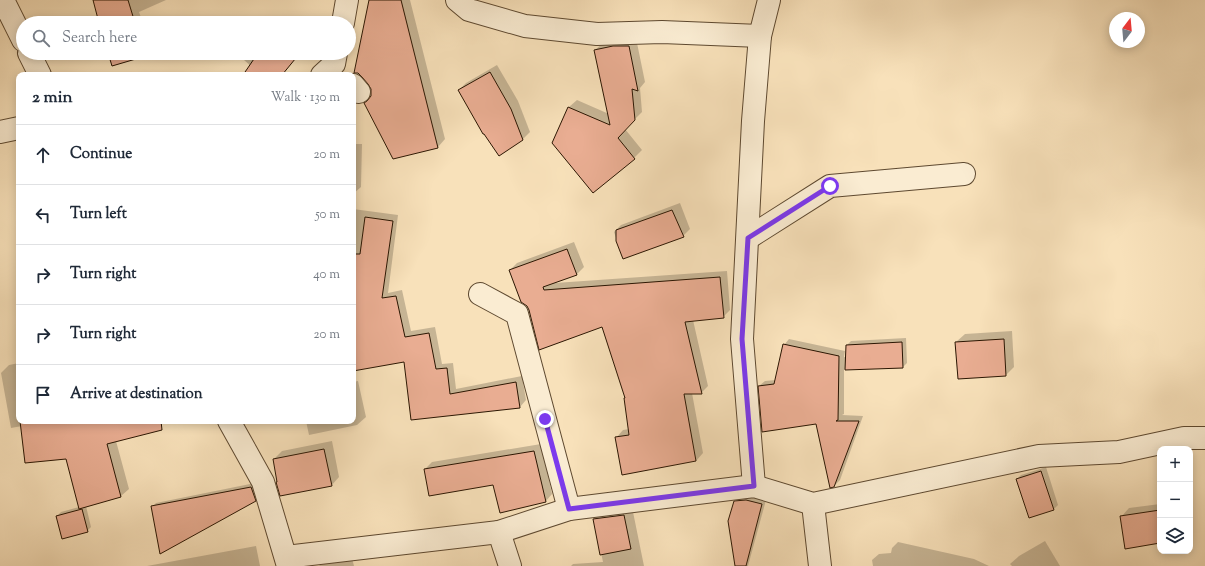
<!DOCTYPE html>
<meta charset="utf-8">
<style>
body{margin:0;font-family:"Sorts Mill Goudy",serif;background:#f6f6f7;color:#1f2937}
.controls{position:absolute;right:12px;bottom:12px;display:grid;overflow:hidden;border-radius:8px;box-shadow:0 2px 10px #0003}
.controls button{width:36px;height:36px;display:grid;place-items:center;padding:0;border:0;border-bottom:1px solid #e0e1e3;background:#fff;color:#1f2937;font:20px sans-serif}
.compass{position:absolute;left:1109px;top:12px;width:36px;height:36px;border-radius:50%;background:#fff;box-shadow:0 2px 10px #0003;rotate:16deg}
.stop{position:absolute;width:12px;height:12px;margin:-9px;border:3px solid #7c3aed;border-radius:50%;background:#fff}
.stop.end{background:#7c3aed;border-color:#fff;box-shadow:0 1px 4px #0008}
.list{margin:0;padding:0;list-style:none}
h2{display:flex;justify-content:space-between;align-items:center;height:52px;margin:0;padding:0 16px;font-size:17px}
h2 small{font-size:13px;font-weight:400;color:#747a83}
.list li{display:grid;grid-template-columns:26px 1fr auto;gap:12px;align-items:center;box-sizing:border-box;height:60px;padding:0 16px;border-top:1px solid #e0e1e3}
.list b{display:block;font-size:15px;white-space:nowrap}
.list em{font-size:13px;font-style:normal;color:#747a83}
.icon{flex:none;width:22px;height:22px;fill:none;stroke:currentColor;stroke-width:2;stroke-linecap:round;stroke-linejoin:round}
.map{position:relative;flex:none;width:1205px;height:566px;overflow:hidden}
.search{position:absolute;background:#fff;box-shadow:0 2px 10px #0003;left:16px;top:16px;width:340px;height:44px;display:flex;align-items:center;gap:10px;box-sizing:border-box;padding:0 14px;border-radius:22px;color:#747a83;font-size:15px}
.panel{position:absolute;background:#fff;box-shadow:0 2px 10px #0003;left:16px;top:72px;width:340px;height:352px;border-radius:8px}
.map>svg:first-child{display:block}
</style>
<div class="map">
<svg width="1205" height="566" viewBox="0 0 1205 566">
<rect width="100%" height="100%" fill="#f8e1ba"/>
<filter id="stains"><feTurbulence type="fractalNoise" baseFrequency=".005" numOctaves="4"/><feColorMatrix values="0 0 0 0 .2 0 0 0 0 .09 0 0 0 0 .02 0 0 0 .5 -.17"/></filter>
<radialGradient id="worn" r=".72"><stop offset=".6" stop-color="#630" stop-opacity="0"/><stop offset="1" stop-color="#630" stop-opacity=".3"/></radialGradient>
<g fill="#0003">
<polygon points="96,0 166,0 139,12 143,23 100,23"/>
<polygon points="370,0 410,0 445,139 438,147 372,97 372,89 369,83"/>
<polygon points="285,17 294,23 280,23"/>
<polygon points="636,38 645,82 640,88 642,112 625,129 642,150 634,158 593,191 554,143 569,107 577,100 609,114 595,50 603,43"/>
<polygon points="250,53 300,53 281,75 261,75 244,60"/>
<polygon points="497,65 518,101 530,132 523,139 499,154 459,90 466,83"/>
<polygon points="353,144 362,144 361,187 353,194"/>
<polygon points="680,203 690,229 683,236 623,258 614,232 621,225"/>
<polygon points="353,209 398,215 388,293 402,290 411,331 435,327 442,364 453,363 456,389 522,376 526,400 520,407 411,419 405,361 353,370"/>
<polygon points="19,219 19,230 17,221"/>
<polygon points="574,242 584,267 577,274 555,283 727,271 730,310 723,317 693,320 708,386 701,393 692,393 703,453 696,461 616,438 623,430 629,429 626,397 603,326 530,310 510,270 517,263"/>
<polygon points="1012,331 1014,367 1006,375 959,378 956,342 965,334"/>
<polygon points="906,338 907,363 903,367 844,369 844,414 842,415 863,416 840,480 834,486 817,423 759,386 765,381 776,380 784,345 789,339 845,351 844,357 846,357 847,345 851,341"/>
<polygon points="19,363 19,421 137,421 116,441 129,489 121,496 86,506 91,527 87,531 57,516 61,512 79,507 66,458 22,426 11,428 1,373 9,365"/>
<polygon points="358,381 366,417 357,425 309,435 306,421 353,421 353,382"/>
<polygon points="332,441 339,477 331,486 274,459 282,451"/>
<polygon points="541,444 552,494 546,501 494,484 425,469 432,462"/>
<polygon points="1046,467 1058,505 1054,509 1030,517 1017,479 1021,475"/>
<polygon points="255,483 259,496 255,500 152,507 156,503"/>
<polygon points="751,496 766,500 748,566 736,566 735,502 739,497"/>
<polygon points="1160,504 1160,542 1121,517 1129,508"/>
<polygon points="632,507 644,566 571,566 573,564 603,562 594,519 603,511"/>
<polygon points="1045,541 1060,566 1012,566 1010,564 1019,556"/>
<polygon points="898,542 974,559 989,566 873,566 872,560 879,554 891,553 892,548"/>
<polygon points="256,546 260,566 147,566"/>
<polygon points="352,558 354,566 319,566 320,565"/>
</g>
<g fill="#e9ad92" stroke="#2b1602">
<polygon points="93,0 128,0 135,23 99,23"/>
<polygon points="369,0 401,0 438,148 393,159 364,103 367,101 371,96 371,89 368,84 362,77 358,73 354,73"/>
<polygon points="613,46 629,46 638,91 632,89 635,120 618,138 635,159 593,193 552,143 568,107 610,125 594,50"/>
<polygon points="108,53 145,53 146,56 112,66"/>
<polygon points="258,53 300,53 282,75 243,75"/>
<polygon points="490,72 511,109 523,140 499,156 484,134 483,134 458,90"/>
<polygon points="672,210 684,237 623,259 616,241 616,230"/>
<polygon points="365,217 393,221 382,298 396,296 405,337 429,333 436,369 447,368 450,394 516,382 520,408 411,420 404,362 353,371 353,254 360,254"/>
<polygon points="567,249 577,275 543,287 544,290 720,277 724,318 685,322 702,394 684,394 696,461 622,475 615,437 629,435 624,398 625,398 602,327 539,350 529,310 527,306 521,302 509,270"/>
<polygon points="1004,339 1006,376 958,379 955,342"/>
<polygon points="902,342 903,368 845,370 846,345"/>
<polygon points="783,344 839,356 838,420 836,421 859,421 834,487 830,488 816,424 762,432 758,386 774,384"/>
<polygon points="20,421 161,421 162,430 107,444 121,497 79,509 66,459 25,463"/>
<polygon points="324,449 332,486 280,496 276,482 277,482 273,459"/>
<polygon points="534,451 546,502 500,513 493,485 429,496 424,469"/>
<polygon points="1041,471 1054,510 1029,518 1016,479"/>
<polygon points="251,487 256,501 160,554 151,506"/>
<polygon points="746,500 762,504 746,566 735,566 728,521 734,501"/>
<polygon points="82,509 88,532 62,539 56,516"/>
<polygon points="1160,510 1160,543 1125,549 1120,516"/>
<polygon points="624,515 631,549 600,555 593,519"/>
</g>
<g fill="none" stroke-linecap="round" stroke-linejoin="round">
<g stroke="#5e4930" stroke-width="24">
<g id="minor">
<polyline points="3,0 23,40"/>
<polyline points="457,0 469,10 525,26 597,34 662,32 760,36"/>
<polyline points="343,23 347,0"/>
<polyline points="29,53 40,75"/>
<polyline points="322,75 334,64 336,53"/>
<polyline points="353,85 359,92"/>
<polyline points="0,132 19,128"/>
<polyline points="748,238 830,186 964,174"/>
<polyline points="480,294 517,314 569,509"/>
<polyline points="229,421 263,482 288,566"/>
<polyline points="754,486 742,339 753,121 760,36 769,0"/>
<polyline points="813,504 820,566"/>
<polyline points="499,532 510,566"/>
<polyline points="286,557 499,532 569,509 754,486 813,504 1039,456 1119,452 1184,438 1205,438"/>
</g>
</g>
<use href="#minor" stroke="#faecd2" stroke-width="22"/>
</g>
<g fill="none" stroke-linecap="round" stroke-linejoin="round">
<polyline stroke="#7c3aed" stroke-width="5" points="545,419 569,509 754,486 742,339 748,238 830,186"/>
</g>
<rect width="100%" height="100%" filter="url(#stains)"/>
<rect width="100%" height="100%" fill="url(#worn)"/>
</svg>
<div class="controls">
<button>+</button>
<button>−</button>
<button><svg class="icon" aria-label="layers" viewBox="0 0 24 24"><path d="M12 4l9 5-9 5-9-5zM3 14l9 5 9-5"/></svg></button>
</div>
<svg class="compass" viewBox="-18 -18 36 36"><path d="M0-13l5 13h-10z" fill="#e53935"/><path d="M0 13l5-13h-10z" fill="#747a83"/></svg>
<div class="stop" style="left:830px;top:186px"></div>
<div class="stop end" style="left:545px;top:419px"></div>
<div class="search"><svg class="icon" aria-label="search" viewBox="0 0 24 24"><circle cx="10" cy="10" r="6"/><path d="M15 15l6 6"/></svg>Search here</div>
<section class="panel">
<h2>2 min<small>Walk · 130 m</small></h2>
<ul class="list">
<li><svg class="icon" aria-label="ahead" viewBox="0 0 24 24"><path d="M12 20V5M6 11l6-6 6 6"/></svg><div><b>Continue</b></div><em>20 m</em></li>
<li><svg class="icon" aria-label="left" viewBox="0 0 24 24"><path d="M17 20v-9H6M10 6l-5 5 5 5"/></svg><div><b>Turn left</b></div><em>50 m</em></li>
<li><svg class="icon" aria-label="right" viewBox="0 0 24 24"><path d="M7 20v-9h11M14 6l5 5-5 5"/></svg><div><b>Turn right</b></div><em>40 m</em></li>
<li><svg class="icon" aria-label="right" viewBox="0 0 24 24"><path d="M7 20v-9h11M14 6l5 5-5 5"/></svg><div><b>Turn right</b></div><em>20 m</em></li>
<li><svg class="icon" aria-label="arrive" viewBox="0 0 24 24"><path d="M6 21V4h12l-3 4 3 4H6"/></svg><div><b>Arrive at destination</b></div></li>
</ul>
</section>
</div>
